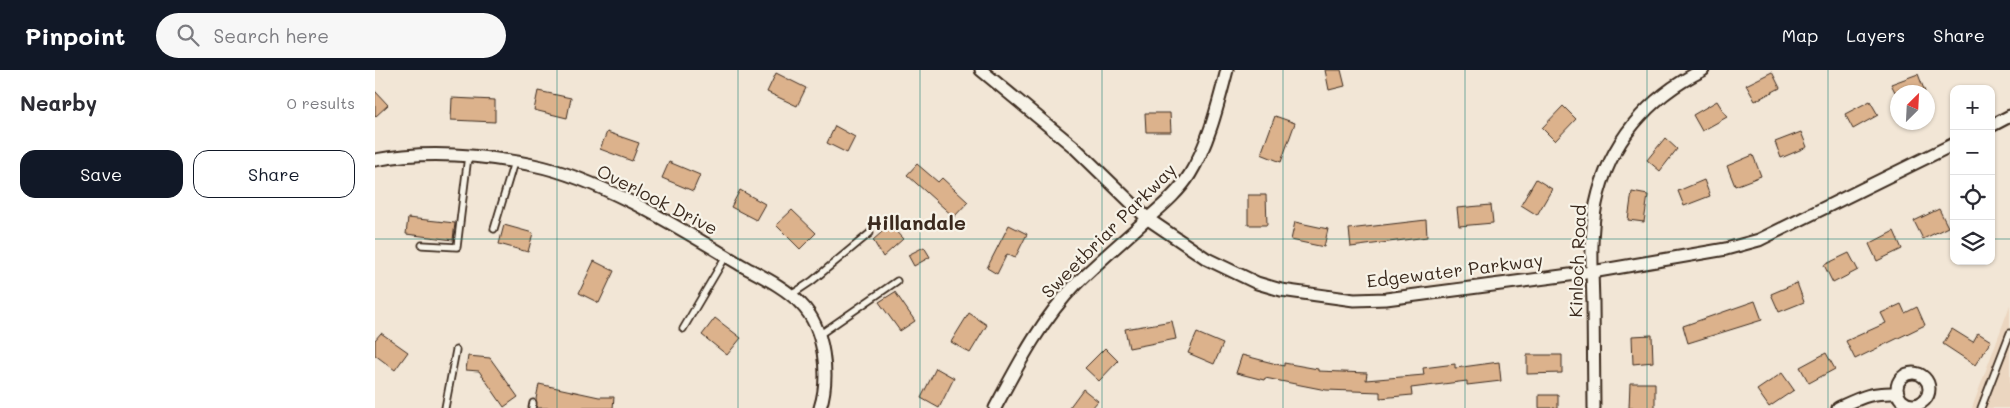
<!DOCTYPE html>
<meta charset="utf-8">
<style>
body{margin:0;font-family:Mali,sans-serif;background:#f7f7f7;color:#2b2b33}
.controls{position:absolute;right:15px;top:15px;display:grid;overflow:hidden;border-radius:10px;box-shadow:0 1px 4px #0004}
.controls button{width:45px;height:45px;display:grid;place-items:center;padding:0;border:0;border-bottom:1px solid #e1e1e2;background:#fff;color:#2b2b33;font:25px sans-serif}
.compass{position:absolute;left:1515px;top:15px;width:45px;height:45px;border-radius:50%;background:#fff;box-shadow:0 1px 4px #0004;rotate:24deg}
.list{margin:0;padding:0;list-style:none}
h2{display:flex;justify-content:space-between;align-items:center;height:65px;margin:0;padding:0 20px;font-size:21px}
h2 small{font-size:16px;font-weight:400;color:#7c7c81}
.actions{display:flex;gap:10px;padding:15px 20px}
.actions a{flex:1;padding:11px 0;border:1px solid #111827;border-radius:15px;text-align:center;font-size:18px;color:#111827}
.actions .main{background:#111827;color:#fff}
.icon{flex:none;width:28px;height:28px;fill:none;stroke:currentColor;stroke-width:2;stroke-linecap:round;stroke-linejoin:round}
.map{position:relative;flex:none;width:1635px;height:338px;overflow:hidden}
header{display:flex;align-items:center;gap:30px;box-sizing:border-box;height:70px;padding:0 25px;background:#111827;color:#fff}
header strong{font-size:24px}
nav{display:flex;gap:28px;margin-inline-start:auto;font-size:18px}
.search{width:350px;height:45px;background:#f7f7f7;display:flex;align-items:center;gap:12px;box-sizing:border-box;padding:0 18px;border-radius:28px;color:#7c7c81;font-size:19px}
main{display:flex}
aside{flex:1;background:#fff}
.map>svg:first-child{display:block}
</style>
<header>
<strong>Pinpoint</strong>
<div class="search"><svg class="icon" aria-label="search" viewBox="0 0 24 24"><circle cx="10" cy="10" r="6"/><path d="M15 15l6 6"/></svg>Search here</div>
<nav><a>Map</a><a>Layers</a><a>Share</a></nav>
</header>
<main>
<aside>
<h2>Nearby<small>0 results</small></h2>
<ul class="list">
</ul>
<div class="actions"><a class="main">Save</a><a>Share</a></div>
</aside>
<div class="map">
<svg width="1635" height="338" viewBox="0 0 1635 338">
<rect width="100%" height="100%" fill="#f2e6d6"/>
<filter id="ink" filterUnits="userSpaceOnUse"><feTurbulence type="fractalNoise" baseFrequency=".02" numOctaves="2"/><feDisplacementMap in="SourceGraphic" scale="10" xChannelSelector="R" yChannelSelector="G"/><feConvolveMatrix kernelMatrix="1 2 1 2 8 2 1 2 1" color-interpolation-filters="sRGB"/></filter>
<g filter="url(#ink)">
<polygon fill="#ebd6c0" points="1635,235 1635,338 1597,338"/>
<g fill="#dcb28c" stroke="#3b2a1e">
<polygon points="950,0 966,0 970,16 954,20"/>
<polygon points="1397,2 1405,18 1380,31 1371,15"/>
<polygon points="401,3 431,18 422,36 392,22"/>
<polygon points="1543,4 1550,22 1520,22 1516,14"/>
<polygon points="0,21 13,35 0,47"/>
<polygon points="163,21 196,28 192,48 159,40"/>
<polygon points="77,28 120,30 120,52 76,50"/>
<polygon points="1342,31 1352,47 1327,61 1318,45"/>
<polygon points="1495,31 1503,45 1478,59 1470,44"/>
<polygon points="1188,36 1201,49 1180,71 1167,58"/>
<polygon points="770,43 795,43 796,62 771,62"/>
<polygon points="900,46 920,53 906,92 886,84"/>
<polygon points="460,56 480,67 472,83 452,73"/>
<polygon points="232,62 264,73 257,91 225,79"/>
<polygon points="1426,62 1432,77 1406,88 1400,72"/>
<polygon points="1290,68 1302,79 1285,101 1272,90"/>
<polygon points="1378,85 1386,106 1360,116 1352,96"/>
<polygon points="294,92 325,105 318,121 287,108"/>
<polygon points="542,94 563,112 567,108 593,132 579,147 532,105"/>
<polygon points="1161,109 1177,119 1162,145 1146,135"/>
<polygon points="1329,110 1335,126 1309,136 1303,121"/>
<polygon points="365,120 390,134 381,150 356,137"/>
<polygon points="1257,122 1273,125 1269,152 1253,150"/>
<polygon points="873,125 891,125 892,155 873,155"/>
<polygon points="1116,135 1118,153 1084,156 1082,138"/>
<polygon points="1564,139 1573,157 1548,169 1539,151"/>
<polygon points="417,140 441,163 425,179 401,155"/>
<polygon points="33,148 80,153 78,170 31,164"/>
<polygon points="1051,150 1052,167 976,177 974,159"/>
<polygon points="920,152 953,159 949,177 916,170"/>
<polygon points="129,155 158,163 153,182 124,174"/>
<polygon points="515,155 528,169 508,187 498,170"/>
<polygon points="634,155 652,164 640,188 632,184 622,204 612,198"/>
<polygon points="1519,161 1527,179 1502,191 1494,174"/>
<polygon points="549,177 555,187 539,196 533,185"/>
<polygon points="1474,183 1483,200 1458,213 1449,195"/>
<polygon points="219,191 239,201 224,233 204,223"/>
<polygon points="1422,213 1429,232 1404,242 1396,224"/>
<polygon points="520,222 540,251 525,261 504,232"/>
<polygon points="1380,231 1387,250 1313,273 1308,256"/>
<polygon points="1526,234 1530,243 1542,237 1550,255 1480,289 1471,271 1511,253 1506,243"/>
<polygon points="594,243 612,255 595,283 576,272"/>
<polygon points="340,248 366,268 352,285 327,265"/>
<polygon points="797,251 801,269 754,278 750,259"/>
<polygon points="1577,259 1598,272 1603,263 1616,271 1600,295 1568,274"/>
<polygon points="6,263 33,282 20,300 0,285 0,270"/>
<polygon points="822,263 848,274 839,294 813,283"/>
<polygon points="1277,265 1278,292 1258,294 1257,266"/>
<polygon points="730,278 743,291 724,311 710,298"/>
<polygon points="1451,283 1460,299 1434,313 1425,297"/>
<polygon points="867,285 909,296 909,293 943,299 943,301 992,303 991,310 1049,305 1048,298 1080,294 1080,298 1124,292 1126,311 1092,315 1092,311 1036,318 1037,325 1005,328 1005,322 951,320 890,308 889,310 861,303"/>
<polygon points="1152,285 1187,285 1187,303 1152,304"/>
<polygon points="93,286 115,288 143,327 129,337 104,301 91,300"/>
<polygon points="561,298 579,308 564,338 546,328"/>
<polygon points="1407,303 1419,320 1394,337 1382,320"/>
<polygon points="1255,313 1280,313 1280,338 1254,338"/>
<polygon points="164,314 224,327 239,327 238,338 162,338 161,329"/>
<polygon points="708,319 723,331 717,338 694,338"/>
<rect x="1164" y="325" width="19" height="13"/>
</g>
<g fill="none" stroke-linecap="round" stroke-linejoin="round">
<g stroke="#3b2a1e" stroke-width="9">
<g id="service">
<polyline points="119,159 139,92"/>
<polyline points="47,175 82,177 93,86"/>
<polyline points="416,225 437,211 495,163"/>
<polyline points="308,259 351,186"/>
<polyline points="444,265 522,211"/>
<polyline points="70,338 81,280"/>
<polyline points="157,338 158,333"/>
<polyline points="1606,338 1635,263"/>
</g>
</g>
<g stroke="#3b2a1e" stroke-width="15">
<g id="minor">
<polyline points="606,0 699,77 773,149 832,189 882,213 906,220 979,230 1011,229 1217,202 1351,179 1384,170 1579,74"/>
<polyline points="1616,56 1635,46"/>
<path d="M0 90C51 80 108 85 158 95 227 109 306 159 366 195 386 206 410 217 426 234 450 258 455 307 445 338"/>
<circle cx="1538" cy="319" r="16"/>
<path d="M620 338C643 295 666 250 701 214 723 192 748 171 771 150 787 136 804 122 815 104 834 73 843 34 852 0"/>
<path d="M1219 338C1219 303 1218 267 1218 232 1217 200 1215 165 1221 134 1234 72 1273 27 1328 0"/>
<path d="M1463 338C1487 327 1495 322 1523 323"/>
</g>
</g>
<use href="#service" stroke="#f7f3e8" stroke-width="5.5"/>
<use href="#minor" stroke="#f7f3e8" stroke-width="11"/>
</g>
</g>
<path fill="none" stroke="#0f766e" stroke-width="1" stroke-opacity="0.55" d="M182 0V338M363 0V338M545 0V338M727 0V338M908 0V338M1090 0V338M1272 0V338M1453 0V338M0 169H1579M1616 169H1635"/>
<g text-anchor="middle" stroke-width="4.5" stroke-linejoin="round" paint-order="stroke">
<g font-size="18" fill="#3b2a1e" stroke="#f7f3e8">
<text transform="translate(282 130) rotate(27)" y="6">Overlook Drive</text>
<text transform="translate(734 161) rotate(-45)" y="6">Sweetbriar Parkway</text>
<text transform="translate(1203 191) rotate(-88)" y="6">Kinloch Road</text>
<text transform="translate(1080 201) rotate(-7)" y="6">Edgewater Parkway</text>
</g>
<g font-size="20" font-weight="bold" fill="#3b2a1e" stroke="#f7f3e8">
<text x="541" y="160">Hillandale</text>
</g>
</g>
</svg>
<div class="controls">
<button>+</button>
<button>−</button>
<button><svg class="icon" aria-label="locate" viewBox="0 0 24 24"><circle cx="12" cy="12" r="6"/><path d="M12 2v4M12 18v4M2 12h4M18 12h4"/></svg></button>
<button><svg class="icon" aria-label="layers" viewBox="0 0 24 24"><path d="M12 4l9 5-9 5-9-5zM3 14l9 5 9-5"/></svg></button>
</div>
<svg class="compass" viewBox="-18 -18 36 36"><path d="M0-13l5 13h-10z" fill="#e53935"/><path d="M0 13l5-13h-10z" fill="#7c7c81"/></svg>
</div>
</main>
